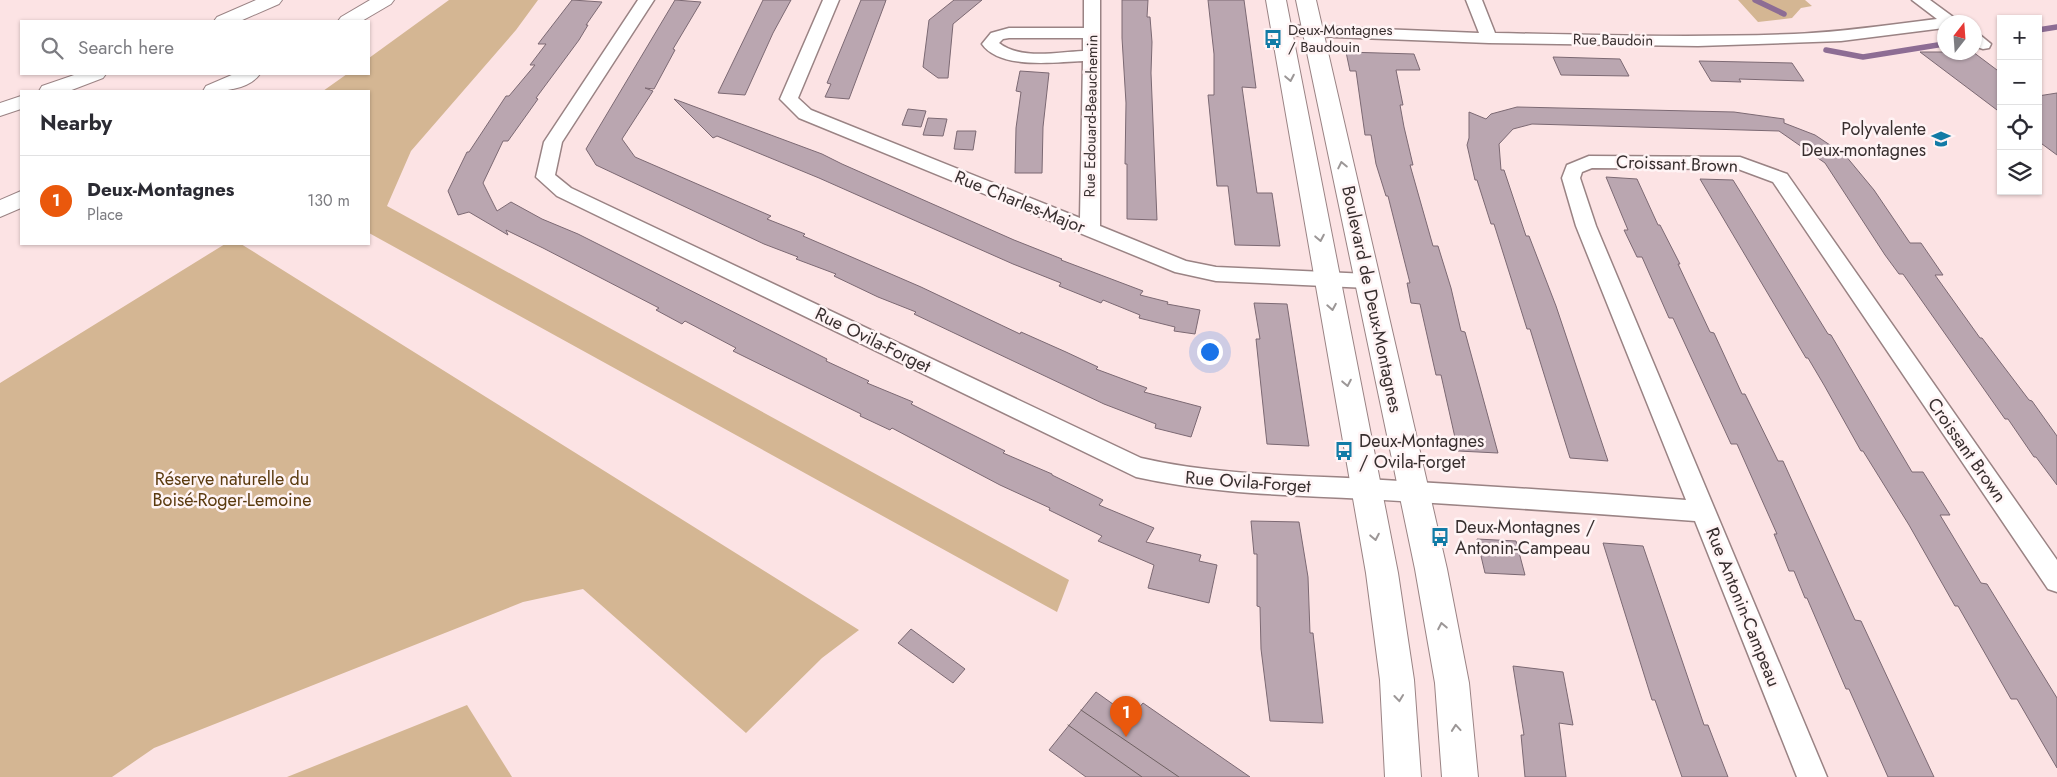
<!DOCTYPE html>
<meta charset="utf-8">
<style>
body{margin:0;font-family:Jost,sans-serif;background:#f2f2f3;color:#2b2b33}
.controls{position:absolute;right:15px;top:15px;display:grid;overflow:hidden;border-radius:0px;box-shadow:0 1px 4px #0004}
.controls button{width:45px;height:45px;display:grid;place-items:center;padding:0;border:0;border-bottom:1px solid #e1e1e2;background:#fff;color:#2b2b33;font:25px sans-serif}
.compass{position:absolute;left:1937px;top:15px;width:45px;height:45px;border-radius:50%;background:#fff;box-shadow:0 1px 4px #0004;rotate:17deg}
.you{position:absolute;left:1209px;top:351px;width:18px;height:18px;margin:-12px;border:4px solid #fff;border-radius:50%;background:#1a73e8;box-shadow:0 0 0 8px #1a73e833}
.badge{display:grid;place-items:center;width:32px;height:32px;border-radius:50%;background:#ea580c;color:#fff;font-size:16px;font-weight:700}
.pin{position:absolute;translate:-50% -41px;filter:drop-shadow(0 1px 2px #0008)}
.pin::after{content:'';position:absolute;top:26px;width:18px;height:15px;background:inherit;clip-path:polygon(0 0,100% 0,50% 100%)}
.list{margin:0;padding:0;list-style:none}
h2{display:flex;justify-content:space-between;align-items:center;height:65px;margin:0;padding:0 20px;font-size:21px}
h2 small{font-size:16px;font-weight:400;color:#7c7c81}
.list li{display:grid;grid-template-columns:32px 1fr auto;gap:15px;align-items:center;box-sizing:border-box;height:90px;padding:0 20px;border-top:1px solid #e1e1e2}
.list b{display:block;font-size:19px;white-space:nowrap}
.list p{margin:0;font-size:16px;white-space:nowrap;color:#7c7c81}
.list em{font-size:16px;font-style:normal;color:#7c7c81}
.icon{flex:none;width:28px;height:28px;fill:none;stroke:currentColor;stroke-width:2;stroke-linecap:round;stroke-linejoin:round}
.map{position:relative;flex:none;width:2057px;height:777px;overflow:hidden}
.search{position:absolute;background:#fff;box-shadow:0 1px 4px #0004;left:20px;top:20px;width:350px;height:55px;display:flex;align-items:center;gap:12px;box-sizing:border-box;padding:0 18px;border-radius:0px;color:#7c7c81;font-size:19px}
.panel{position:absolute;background:#fff;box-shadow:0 1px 4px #0004;left:20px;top:90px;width:350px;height:155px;border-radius:0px}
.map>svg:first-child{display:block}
</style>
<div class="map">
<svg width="2057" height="777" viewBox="0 0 2057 777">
<rect width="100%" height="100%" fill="#fce3e4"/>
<g fill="#d4b693">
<polygon points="449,0 538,0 516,30 411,151 387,206 1069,580 1057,612 369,233 369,91 323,91 347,74 369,74 369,58"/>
<polygon points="1738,0 1805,0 1812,6 1801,8 1792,18 1758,22"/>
<polygon points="225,244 241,244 859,630 822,658 746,733 583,589 523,602 154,748 112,777 0,777 0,383"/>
<polygon points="467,705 512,777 287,777"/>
</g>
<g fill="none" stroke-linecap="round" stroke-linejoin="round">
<g stroke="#8d6d94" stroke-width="5.5">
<polyline points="1755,0 1784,14"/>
<polyline points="2038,30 2057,27"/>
<polyline points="1826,50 1863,57 1944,44"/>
</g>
</g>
<g fill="#baa6b0" stroke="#7c6973">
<polygon points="572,0 602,2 586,25 588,25 579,40 536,98 538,99 508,141 503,141 483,183 497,211 511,202 542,219 578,234 827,359 826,361 869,381 867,383 913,402 911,404 1005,451 1003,453 1052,474 1052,475 1103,500 1099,505 1154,528 1146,542 1201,555 1199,561 1217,565 1209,603 1148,588 1154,565 1098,541 1102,536 1049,510 1050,508 1000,485 892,428 890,430 860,416 861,414 733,351 736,348 685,321 682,324 656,310 659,308 543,248 506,230 508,235 469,212 458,215 448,191 467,152 469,152 506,96 509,96 535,65 530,65 546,44 538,44"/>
<polygon points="675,0 701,2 673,49 675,50 654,89 645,88 653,91 622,139 635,157 771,216 767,219 805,234 803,236 921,287 1020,334 1021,332 1066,352 1098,367 1096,369 1147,388 1144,392 1201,407 1191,437 1155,428 1156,424 1104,404 914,314 916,312 878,297 834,276 836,274 796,259 798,257 764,244 596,165 586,149"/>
<polygon points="763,0 791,0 773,33 745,95 718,93"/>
<polygon points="861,0 886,0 885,3 849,99 825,97 831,84 827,83"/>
<polygon points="954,0 982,0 953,24 948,78 938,78 923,67 929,20"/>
<polygon points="1122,0 1148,0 1147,17 1150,17 1152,42 1151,73 1157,220 1127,219 1127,164 1125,164 1126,103 1122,38"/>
<polygon points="1208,0 1244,0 1256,88 1242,87 1257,193 1272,193 1280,246 1235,245 1228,186 1217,186 1208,95 1214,95 1214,54"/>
<polygon points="1346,52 1414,54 1420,70 1396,70 1403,105 1400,105 1404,127 1413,165 1410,165 1433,246 1438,246 1451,288 1461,331 1465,332 1498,453 1458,451 1441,375 1436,375 1420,304 1411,303 1407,283 1410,283 1388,196 1386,196 1376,164 1371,135 1365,135 1356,71 1350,71"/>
<polygon points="1920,52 1973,52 2001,73 2001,113"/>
<polygon points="1553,57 1620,59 1629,76 1561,75"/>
<polygon points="1699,61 1792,63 1804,81 1739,79 1741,82 1711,81"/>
<polygon points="1020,71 1049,73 1043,127 1042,173 1015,173 1016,128 1021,92 1016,91"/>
<polygon points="2057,93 2057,155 2038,141 2038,96"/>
<polygon points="674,99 822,154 842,164 1014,240 1062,259 1061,260 1143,291 1140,295 1168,302 1167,304 1200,310 1195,334 1174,331 1175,327 1139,318 1140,315 1103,300 1101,303 1059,286 1061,283 1013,264 819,178 717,136 713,138"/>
<polygon points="1517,107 1734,112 1784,119 1784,123 1815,135 1845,155 1874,190 1910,243 1921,243 1943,275 1935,275 1980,338 1982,338 2029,400 2032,401 2057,436 2057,485 2036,457 2034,457 2008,419 2005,419 1903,274 1899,274 1885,255 1825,163 1779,131 1532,124 1513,129 1499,144 1501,170 1504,170 1526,236 1529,236 1556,306 1608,461 1570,458 1530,329 1527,329 1494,224 1491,224 1477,180 1475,180 1467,145 1469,138 1469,112 1486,119 1491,114"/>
<polygon points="908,109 926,111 921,127 902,125"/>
<polygon points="928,118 947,119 943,136 923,135"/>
<polygon points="957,131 976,131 973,150 954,149"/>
<polygon points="1606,177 1637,179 1658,225 1660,225 1680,264 1678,264 1710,332 1714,333 1742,394 1745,394 1778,461 1783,461 1855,620 1861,621 1934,777 1888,777 1849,689 1846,689 1807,598 1805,598 1794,571 1789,571 1774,534 1777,534 1737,444 1731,444 1673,318 1669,318 1642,257 1637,257 1624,230 1628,230"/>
<polygon points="1700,179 1733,180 1828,334 1831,335 1912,472 1923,472 1950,515 1940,515 1981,583 1987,584 2057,698 2057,768 2017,699 2011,699 1958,606 1955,606 1909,525 1863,451 1861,451 1824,385 1808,358 1806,358"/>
<polygon points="1254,303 1287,304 1309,446 1267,444 1256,339 1260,339"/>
<polygon points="1251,521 1299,522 1308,577 1310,633 1313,633 1323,723 1270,721 1261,649 1260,607 1257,606 1257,554 1254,554"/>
<polygon points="1477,539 1516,541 1525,575 1485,573"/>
<polygon points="1603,543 1643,546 1704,725 1708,725 1728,777 1682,777 1655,700 1652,700"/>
<polygon points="911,629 965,669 953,683 898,643"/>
<polygon points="1513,666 1563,672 1573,725 1559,723 1566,777 1525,777 1521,735 1524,735"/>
<polygon points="1096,692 1131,717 1143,703 1250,777 1086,777 1049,750"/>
</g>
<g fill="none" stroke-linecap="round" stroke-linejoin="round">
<g stroke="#9a8384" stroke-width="3">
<g id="street">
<path d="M638 0H654L562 142 555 175 571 188 1141 458C1215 475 1290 475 1366 479 1473 485 1580 492 1686 500L1576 226 1562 178 1567 165 1589 156 1740 157 1787 174 2057 560V592L2048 589 1773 182 1738 169 1592 168 1582 172 1580 178 1596 226 1827 777H1797L1695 521C1585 513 1475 505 1366 499 1288 495 1212 494 1136 477L557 196 536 177 544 142Z"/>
<path d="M823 0H839L798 98 811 110 1080 218 1083 61C1056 62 1000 70 982 44L991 33 1009 28H1084V0H1100V226L1186 261 1216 267 1368 274 1375 276 1378 281 1375 286 1368 288 1216 281 1175 272 799 118 780 99ZM1009 38H1083V51C1058 52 1020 60 999 43L1003 39Z"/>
<path d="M1466 0H1482L1495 33C1595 35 1695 38 1794 34 1842 32 1889 25 1937 19L1912 0H1930L1960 22H1944V28L1841 41 1698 46 1489 43 1281 35 1275 33 1273 30 1275 27 1281 25 1479 33Z"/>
<polygon points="1974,33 1980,35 1991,44 1989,48 1983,49 1974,46"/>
</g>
</g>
<g stroke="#9a8384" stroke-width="2">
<g id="secondary">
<polygon points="1266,0 1286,0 1398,573 1414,680 1421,777 1385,777 1380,680 1366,573"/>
<polygon points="1296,0 1316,0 1447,569 1469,683 1478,777 1442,777 1435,683 1415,569"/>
</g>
</g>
<g stroke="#9a8384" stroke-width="2">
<g id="highway">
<polygon points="256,0 282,0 279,4 240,21 214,21 217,17"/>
<polygon points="370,0 394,0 391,4 362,21 338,21 341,17"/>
<polygon points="77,74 106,74 103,78 69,91 39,91 42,86"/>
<path d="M234 74H260C249 90 221 92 203 91L206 86Z"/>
<polygon points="21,96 21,109 0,116 0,103"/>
<polygon points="21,191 21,208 0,217 0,200"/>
</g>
</g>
<use href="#street" fill="#fff" fill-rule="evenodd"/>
<use href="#secondary" fill="#fff" fill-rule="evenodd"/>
<use href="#highway" fill="#fff" fill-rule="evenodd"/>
<g stroke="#6e6061" stroke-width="1">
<polyline points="1081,710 1179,777"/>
<polyline points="1068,725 1142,777"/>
</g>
</g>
<defs><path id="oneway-chevron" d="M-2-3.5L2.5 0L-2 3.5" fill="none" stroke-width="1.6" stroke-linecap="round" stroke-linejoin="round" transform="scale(1.25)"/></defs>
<g stroke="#9c9797">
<use href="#oneway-chevron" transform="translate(1290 78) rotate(79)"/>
<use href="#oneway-chevron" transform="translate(1342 165) rotate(-102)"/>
<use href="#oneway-chevron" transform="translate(1320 238) rotate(79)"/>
<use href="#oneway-chevron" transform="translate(1332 307) rotate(80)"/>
<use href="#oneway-chevron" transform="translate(1347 383) rotate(79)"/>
<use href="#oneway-chevron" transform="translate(1375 537) rotate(79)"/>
<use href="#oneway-chevron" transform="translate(1442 626) rotate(-101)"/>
<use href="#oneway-chevron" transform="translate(1399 698) rotate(84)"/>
<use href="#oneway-chevron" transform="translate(1456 728) rotate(-95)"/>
</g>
<defs>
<g id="bus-bare" transform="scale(1.5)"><path d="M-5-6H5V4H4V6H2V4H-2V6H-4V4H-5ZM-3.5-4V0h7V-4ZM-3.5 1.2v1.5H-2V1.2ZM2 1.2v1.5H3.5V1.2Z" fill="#127ba6" stroke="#fff4f5" stroke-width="2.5" paint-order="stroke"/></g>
<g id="school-bare" transform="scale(1.5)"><path d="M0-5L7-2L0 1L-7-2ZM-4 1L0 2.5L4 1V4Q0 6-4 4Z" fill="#127ba6" stroke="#fff4f5" stroke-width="2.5" paint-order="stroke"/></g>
</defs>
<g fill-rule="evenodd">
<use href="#bus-bare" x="1273" y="39"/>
<use href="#school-bare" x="1941" y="139"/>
<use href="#bus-bare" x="1344" y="451"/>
<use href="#bus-bare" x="1440" y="537"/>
</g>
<g text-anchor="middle" stroke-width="5" stroke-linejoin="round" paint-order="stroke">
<g font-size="15" fill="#382f2f" stroke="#fff4f5" text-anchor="start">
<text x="1288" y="35">Deux-Montagnes<tspan x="1288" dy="17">/ Baudouin</tspan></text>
</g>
<g font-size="15" fill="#382f2f" stroke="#fff4f5">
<text transform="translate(1613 40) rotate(1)" y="5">Rue Baudoin</text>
<text transform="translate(1091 116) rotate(-89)" y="5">Rue Edouard-Beauchemin</text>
</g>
<g font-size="18" fill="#382f2f" stroke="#fff4f5" text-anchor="start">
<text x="1926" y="135" text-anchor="end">Polyvalente<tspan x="1926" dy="21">Deux-montagnes</tspan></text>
<text x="1359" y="447">Deux-Montagnes<tspan x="1359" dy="21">/ Ovila-Forget</tspan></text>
<text x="1455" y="533">Deux-Montagnes /<tspan x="1455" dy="21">Antonin-Campeau</tspan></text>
</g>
<g font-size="18" fill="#382f2f" stroke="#fff4f5">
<text transform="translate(1677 164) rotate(2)" y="6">Croissant Brown</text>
<text transform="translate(1020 202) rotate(22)" y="6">Rue Charles-Major</text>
<text transform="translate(1372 299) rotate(78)" y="6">Boulevard de Deux-Montagnes</text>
<text transform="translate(873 340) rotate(26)" y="6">Rue Ovila-Forget</text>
<text transform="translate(1967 450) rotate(55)" y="6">Croissant Brown</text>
<text transform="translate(1248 482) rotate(4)" y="6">Rue Ovila-Forget</text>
<text transform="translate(1743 607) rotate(68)" y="6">Rue Antonin-Campeau</text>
</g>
<g font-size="18" fill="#5a3a0e" stroke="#fff4f5">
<text x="232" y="485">Réserve naturelle du<tspan x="232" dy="21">Boisé-Roger-Lemoine</tspan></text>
</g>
</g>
</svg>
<div class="controls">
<button>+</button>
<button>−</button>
<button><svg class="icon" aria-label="locate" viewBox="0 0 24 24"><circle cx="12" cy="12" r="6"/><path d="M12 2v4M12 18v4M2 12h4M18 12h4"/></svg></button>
<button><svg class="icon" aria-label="layers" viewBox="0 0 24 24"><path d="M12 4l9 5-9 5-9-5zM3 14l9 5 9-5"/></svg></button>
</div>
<svg class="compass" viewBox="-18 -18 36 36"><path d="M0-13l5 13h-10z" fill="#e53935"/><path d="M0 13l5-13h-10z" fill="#7c7c81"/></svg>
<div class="you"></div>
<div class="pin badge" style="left:1126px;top:737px">1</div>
<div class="search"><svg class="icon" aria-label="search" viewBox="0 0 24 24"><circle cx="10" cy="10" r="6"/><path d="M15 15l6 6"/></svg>Search here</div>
<section class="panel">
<h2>Nearby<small></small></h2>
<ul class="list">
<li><span class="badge">1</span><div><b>Deux-Montagnes</b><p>Place</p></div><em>130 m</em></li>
</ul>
</section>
</div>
